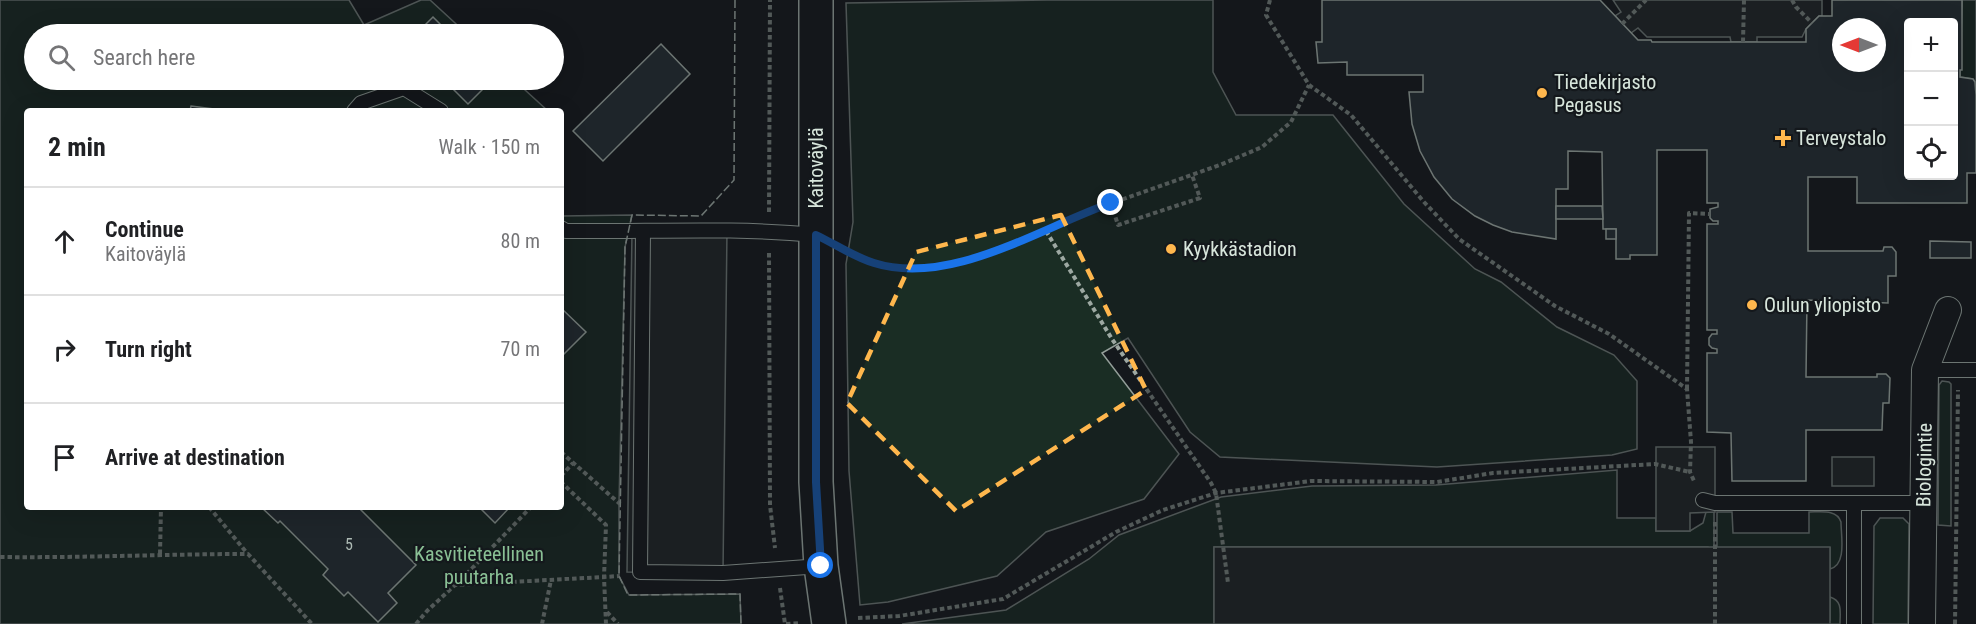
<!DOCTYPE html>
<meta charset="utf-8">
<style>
body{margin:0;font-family:"Roboto Condensed",sans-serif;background:#f6f6f6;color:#202124}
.controls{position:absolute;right:18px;top:18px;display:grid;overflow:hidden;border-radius:6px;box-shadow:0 6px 24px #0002}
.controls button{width:54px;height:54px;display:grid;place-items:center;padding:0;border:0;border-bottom:2px solid #e0e0e0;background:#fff;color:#202124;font:30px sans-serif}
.compass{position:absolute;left:1832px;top:18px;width:54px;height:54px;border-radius:50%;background:#fff;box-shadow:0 6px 24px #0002;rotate:270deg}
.stop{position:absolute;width:18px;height:18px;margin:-14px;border:4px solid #1a73e8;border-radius:50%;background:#fff}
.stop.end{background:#1a73e8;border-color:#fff;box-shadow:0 2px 6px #0008}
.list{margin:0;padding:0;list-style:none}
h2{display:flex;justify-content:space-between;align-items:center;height:78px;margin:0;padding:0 24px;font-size:26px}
h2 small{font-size:20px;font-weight:400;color:#757577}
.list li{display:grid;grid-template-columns:39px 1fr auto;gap:18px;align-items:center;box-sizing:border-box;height:108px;padding:0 24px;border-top:2px solid #e0e0e0}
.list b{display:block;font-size:22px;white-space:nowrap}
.list p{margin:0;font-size:20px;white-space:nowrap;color:#757577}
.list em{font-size:20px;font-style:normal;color:#757577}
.icon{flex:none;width:33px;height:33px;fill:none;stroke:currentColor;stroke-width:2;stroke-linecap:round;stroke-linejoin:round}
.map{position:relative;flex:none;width:1976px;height:624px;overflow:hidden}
.search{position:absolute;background:#fff;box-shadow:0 6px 24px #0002;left:24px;top:24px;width:540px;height:66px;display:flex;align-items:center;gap:15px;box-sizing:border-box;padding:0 21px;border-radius:33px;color:#757577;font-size:22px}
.panel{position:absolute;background:#fff;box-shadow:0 6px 24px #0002;left:24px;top:108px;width:540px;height:402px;border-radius:6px}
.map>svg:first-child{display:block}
</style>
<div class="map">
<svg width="1976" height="624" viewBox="0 0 1976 624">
<rect width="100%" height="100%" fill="#14181c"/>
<g fill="#1a2d24" stroke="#939e99" stroke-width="1.5">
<polygon points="0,0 349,0 364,25 421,0 430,0 467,34 34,34 34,80 514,80 548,111 27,111 27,507 561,507 561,216 632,215 625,247 619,503 619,576 629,595 740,594 741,624 0,624"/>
<polygon points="1047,0 1213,0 1213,72 1236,115 1333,115 1404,204 1475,269 1501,282 1557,327 1614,355 1637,381 1637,449 1612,455 1437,467 1220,457 1190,432 1128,338 1102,353 1179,454 1144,499 1046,532 997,576 888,602 860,605 849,471 846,264 853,222 846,3"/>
<polygon points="1962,0 1976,0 1976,95 1975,82 1973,79 1960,77"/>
<polygon points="1942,381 1949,382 1951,384 1951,526 1938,525 1939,385"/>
<polygon points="1617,470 1617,518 1656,518 1656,531 1690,531 1703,523 1706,512 1714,512 1714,568 1708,547 1214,547 1214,624 902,624 1006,610 1089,559 1119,535 1221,497 1312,486 1436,485"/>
<path d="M1717 512H1732L1733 533H1809V512C1821 512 1837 509 1841 522 1841 536 1847 565 1830 569V548L1717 568Z"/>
<polygon points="1880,518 1903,518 1909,524 1908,624 1873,624 1874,526"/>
<path d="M1830 597C1843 601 1840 612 1840 624H1717L1830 620Z"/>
</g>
<g fill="#24282b" stroke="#939e99" stroke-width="1.5">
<polygon points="1613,0 1822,0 1822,16 1819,16 1806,29 1802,37 1757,37 1757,42 1731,42 1730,37 1647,37 1638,28 1631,33 1615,16 1621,12"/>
<polygon points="727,230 723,573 627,572 632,232"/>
<polygon points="1656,447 1715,447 1715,512 1690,513 1690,531 1656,531"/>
<rect x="1832" y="457" width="42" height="29"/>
<rect x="1214" y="547" width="616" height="77"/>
</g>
<g fill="#2c363c" stroke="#d8e6dc" stroke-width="1.5" fill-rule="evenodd">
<path d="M1322 0H1600L1638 40H1651L1652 42H1806V29L1819 16H1832V0H1962V70H1960V77L1973 79 1975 82 1976 95V173H1967V203H1857V177H1808V251H1883L1884 247H1892L1896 252V276H1888V303L1807 300 1806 377H1877V374H1886L1890 378 1889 403H1883L1882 430H1806V481H1732L1731 433 1707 432V353H1717V349L1712 348 1709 345V338L1712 334H1717V330H1707V224H1718V221H1713L1710 218V209L1718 207V203H1707V150H1657V255H1630V259H1616V229H1603L1602 152 1568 151V189H1556V239L1512 232 1493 225 1475 216 1452 199 1434 177 1420 151 1412 124 1409 92H1423V75H1347V62L1318 63 1316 42H1322ZM1908 22H1954V176H1908ZM1841 27H1877V63H1841Z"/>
<polygon points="433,17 450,34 416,34"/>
<polygon points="661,44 690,74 603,161 573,131"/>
<polygon points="444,80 492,80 468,104"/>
<polygon points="191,106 221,110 221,111 190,111"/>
<polygon points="1556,206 1602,206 1603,219 1556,219"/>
<rect x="1606" y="229" width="10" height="10"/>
<polygon points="1930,241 1971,242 1971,258 1930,258"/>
<polygon points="561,308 586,332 561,357"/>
<polygon points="261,507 358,507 416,565 388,593 397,603 378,622 348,592 344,596 323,575 328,569 280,521 278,523"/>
<polygon points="479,507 510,507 495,523"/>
</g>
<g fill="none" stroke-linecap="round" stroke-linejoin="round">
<g stroke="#d8e6dc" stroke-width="16">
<g id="lane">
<polyline points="354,111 361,103 404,88 441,111"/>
<path d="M561 228 566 231C649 232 733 227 816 235"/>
<polyline points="643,231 640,572 723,573 821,566"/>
<polyline points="1925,370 1976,370"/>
<polyline points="1703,500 1715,503 1923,503"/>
<polyline points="1854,504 1854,624"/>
</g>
</g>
<g stroke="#d8e6dc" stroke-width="28">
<polyline id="street" points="1922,624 1925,370 1948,310"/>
</g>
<g stroke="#d8e6dc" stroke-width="36">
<polyline id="secondary" points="816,0 816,482 821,566 829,624"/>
</g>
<g stroke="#9da8a2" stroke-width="4" stroke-dasharray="4.5 3" stroke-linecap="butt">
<polyline points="1270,0 1266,15 1309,85 1351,115 1424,202 1459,239 1555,306 1609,334 1687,389 1691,442 1690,472 1694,481"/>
<polyline points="1792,0 1796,7 1812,23"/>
<polyline points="1622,24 1646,0"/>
<polyline points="1743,42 1744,0"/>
<polyline points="1111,203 1118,225 1200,198 1192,175"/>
<polyline points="769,212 770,0"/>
<polyline points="1046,231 1112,339 1211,483 1216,493 1228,583"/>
<polyline points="846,250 873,263 907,269 956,264 1046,231 1078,215 1220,165 1262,147 1291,122 1309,85"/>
<polyline points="769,253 770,505 775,548"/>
<polyline points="1687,389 1689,213 1710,214"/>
<polyline points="561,452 620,504"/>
<polyline points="561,476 573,463"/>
<polyline points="209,507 247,553"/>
<polyline points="1715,522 1715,624"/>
<polyline points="160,554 161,507"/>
<path d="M0 557C83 558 165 554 248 554L312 624"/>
<polyline points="456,585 531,507"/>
<polyline points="780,588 785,624"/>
<polyline points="607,612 618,624"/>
<polyline points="858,618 899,616 1003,599 1116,532 1163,510 1216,493 1311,481 1437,482 1493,473 1655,464 1690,472"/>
<polyline points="416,624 427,611 455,585 604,577 606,525 561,482"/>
<polyline points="542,624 551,580"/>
<polyline points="606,624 604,577 619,576"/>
<polyline points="786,624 800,623"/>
<polyline points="1955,624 1958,390"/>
</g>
<use href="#lane" stroke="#14181c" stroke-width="14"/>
<use href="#street" stroke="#14181c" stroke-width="26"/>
<use href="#secondary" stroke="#14181c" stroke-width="33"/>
<polyline stroke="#d8e6dc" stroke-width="1.5" stroke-dasharray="8 3" stroke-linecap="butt" points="735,0 734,180 701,216 632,215 625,247 619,576 628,595 740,594 741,624"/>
</g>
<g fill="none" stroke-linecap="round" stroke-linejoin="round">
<path stroke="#1a73e8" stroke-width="8" d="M821 566 816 482V235C835 244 854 257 874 263 950 287 1040 228 1111 203"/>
</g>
<path d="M0 0H1976V624H0ZM1061 215 1146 390 956 511 847 403 916 252Z" fill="#14181c" fill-opacity=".55" fill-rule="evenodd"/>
<path fill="none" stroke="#ffb74d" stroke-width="4.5" stroke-dasharray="12 8" stroke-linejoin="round" d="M1061 215 1146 390 956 511 847 403 916 252Z"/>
<g fill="#ffb74d" stroke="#14181c" stroke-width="2">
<circle cx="1542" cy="93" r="6"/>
<path d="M1780 129h6v6h6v6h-6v6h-6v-6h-6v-6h6z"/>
<circle cx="1171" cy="249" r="6"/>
<circle cx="1752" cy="305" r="6"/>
</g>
<g text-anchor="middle" stroke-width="4.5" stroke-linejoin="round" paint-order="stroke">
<g font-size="16" fill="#adbab4">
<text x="349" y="550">5</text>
</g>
<g font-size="20" fill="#d8e6dc" stroke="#14181c" text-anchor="start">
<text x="1554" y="89">Tiedekirjasto<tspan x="1554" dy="23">Pegasus</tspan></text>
<text x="1796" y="145">Terveystalo</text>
<text x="1183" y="256">Kyykkästadion</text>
<text x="1764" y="312">Oulun yliopisto</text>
</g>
<g font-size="20" fill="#d8e6dc" stroke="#14181c">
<text transform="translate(816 168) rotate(-90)" y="7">Kaitoväylä</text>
<text transform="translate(1924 465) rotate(-89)" y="7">Biologintie</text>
</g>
<g font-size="20" fill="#8ac095" stroke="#14181c">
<text x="479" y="561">Kasvitieteellinen<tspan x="479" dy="23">puutarha</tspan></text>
</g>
</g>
</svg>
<div class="controls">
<button>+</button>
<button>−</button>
<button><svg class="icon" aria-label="locate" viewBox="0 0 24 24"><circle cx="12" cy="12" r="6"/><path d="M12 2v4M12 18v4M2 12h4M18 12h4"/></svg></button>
</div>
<svg class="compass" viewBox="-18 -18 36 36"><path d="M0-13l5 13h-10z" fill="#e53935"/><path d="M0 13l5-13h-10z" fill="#757577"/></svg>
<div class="stop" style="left:821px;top:566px"></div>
<div class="stop end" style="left:1111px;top:203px"></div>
<div class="search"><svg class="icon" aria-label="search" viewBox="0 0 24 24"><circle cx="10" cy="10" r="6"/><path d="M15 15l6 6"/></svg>Search here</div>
<section class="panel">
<h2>2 min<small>Walk · 150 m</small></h2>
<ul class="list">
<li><svg class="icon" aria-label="ahead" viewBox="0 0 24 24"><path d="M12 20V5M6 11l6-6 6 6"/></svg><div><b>Continue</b><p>Kaitoväylä</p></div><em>80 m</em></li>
<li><svg class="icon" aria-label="right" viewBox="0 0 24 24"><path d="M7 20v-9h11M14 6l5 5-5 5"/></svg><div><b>Turn right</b></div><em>70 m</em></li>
<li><svg class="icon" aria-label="arrive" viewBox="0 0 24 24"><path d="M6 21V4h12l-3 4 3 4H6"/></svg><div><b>Arrive at destination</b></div></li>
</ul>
</section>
</div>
